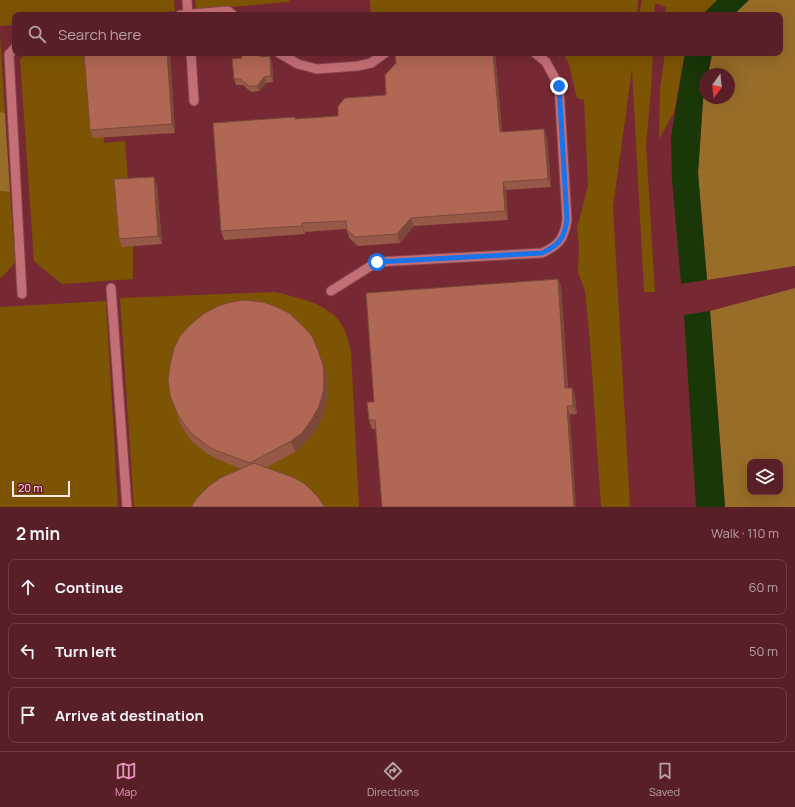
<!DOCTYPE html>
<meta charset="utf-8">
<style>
body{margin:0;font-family:Manrope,sans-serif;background:#622c32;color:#f1f3f6}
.controls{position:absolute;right:12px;bottom:12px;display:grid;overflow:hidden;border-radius:8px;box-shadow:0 4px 16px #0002}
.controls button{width:36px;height:36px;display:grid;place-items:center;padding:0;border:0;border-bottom:1px solid #6e3d43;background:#591f26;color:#f1f3f6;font:20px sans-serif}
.compass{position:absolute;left:699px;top:68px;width:36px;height:36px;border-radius:50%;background:#591f26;box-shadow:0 4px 16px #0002;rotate:195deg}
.scale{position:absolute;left:12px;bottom:10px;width:58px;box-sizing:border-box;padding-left:4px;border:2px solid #feeaea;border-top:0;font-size:11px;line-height:14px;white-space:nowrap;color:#feeaea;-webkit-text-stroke:3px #6a1d29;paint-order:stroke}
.stop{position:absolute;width:12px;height:12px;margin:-9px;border:3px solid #1a73e8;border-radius:50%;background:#fff}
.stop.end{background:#1a73e8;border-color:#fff;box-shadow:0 1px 4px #0008}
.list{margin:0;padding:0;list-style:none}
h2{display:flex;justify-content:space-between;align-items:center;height:52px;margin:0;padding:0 16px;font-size:17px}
h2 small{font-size:13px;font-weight:400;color:#b7a2a7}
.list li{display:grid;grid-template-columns:26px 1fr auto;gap:12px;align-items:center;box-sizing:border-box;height:56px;margin:0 8px 8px;padding:0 8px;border:1px solid #6e3d43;border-radius:8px}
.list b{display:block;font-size:15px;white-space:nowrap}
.list em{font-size:13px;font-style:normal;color:#b7a2a7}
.icon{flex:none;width:22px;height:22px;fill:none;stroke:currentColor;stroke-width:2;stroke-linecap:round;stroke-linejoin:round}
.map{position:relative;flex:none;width:795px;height:507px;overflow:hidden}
.search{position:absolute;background:#591f26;box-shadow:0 4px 16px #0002;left:12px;right:12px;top:12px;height:44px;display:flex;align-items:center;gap:10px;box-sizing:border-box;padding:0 14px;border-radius:8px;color:#b7a2a7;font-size:15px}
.sheet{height:244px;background:#591f26}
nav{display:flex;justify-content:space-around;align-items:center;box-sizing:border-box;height:56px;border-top:1px solid #6e3d43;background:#591f26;font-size:11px;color:#b7a2a7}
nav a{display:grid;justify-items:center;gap:2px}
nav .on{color:#e797bd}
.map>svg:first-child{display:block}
</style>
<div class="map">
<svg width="795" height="507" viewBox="0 0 795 507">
<rect width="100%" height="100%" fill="#772933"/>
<g fill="#7d5404">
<polygon points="0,0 174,0 175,11 133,15 15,15 15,25 0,26"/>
<polygon points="195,0 289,0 289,2 196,10"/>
<polygon points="370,0 638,0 637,15 371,15"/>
<polygon points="642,0 741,0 726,15 666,15 666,7 655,3 654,15 639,15"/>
<polygon points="0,36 5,113 0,112"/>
<polygon points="27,53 98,53 104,143 125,141 133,247 133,279 62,284 34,261 20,59"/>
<polygon points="563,53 653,53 651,90 646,145 655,292 644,292 632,69 613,207 630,507 601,507 590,342 585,291 578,272 579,248 577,228 588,186 584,100 577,98 569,64"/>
<polygon points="665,53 685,53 674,112 659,139 660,89"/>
<polygon points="0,191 10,192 15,263 0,279"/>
<path d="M276 292C301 299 334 304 345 331 348 337 349 345 351 352L359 507H134L120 298Z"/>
<polygon points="106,301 118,507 0,507 0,307"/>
</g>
<g fill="#976d28" fill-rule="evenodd">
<polygon points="749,0 795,0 795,266 707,280 698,173 703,100 705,89 705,98 729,98 729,74 708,74 712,56 712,53 780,53 780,15 733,15"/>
<polygon points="0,112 5,113 10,192 0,191"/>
<path d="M795 288V507H725L710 311ZM750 462H780V492H750Z"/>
</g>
<g fill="#1a3708">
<polygon points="717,0 749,0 733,15 702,15"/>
<polygon points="685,53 712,53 708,74 705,74 705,89 703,100 698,173 707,280 681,284 672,179 671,137"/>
<polygon points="710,311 725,507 696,507 684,315"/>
</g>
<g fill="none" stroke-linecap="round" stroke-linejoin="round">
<g stroke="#824450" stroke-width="11">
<g id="service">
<polyline points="187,0 188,15"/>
<polyline points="180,15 228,11 233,15"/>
<polyline points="15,48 9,54 22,294"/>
<polyline points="191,53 194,101"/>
<polyline points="279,53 298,64 317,69 358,66 371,63 385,53"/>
<polyline points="111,288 127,507"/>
<path d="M331 291 377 262 542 253C559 245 564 239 567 220L559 86 546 62 535 53"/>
</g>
</g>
<use href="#service" stroke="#c46e75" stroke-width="9"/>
</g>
<g fill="#975947">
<polygon points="170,53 175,133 93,138 90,130"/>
<polygon points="241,53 261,53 262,57 272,62 273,82 266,83 259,91 251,92 243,85 236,85 234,79 242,58"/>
<polygon points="395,53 495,53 502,132 547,138 551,187 506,190 508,220 414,226 400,243 358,246 350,239 346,229 305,232 305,234 224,240 221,231 296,119 338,116 386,95 396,63"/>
<polygon points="157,185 162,244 122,247 119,239"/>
<polygon points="558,279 561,287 568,388 572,388 575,396 577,414 372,429 369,420 374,402"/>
<polygon points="318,350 327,375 328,388 326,403 323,416 316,430 305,443 295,452 265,468 241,469 219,460 208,454 195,444 187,435 180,423 177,413"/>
</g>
<g fill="#7b483a">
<polygon points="167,53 170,53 175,133 172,124"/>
<polygon points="493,53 495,53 503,141 500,132"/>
<polygon points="270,56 272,62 273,82 271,76"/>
<polygon points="264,77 266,83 259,91 257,86"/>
<polygon points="544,129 547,138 551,187 548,179"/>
<polygon points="154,177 157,185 162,244 158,236"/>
<polygon points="503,182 506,190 508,220 505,211"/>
<polygon points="411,218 414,226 400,243 397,234"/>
<polygon points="302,223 305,232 305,234 302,226"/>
<polygon points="558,279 561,287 568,396 565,388"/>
<polygon points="318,350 327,375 328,388 326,403 323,416 316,430 305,443 295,452 291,441"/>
<polygon points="572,388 575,396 577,414 573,406"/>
<polygon points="567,406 570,415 576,507 574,507"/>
</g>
<g fill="#b06753" stroke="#7b483a">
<polygon points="84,53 167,53 172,124 90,130"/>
<polygon points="241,53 260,53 260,57 270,56 271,76 264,77 257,86 249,86 240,79 234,79 232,59 242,58"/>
<polygon points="395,53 493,53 500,132 544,129 548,179 503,182 505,211 411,218 397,234 355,237 347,230 346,221 302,223 302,226 221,231 213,123 295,117 295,119 338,116 338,106 345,98 386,95 385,75 396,63"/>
<polygon points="154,177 158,236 119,239 114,179"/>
<polygon points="558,279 565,388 572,388 573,406 567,406 574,507 382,507 375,420 369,420 367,402 374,402 366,293"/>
<polygon points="244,300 263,302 277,307 289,313 303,326 312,336 318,350 323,365 324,378 323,393 319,406 312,419 302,433 291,441 250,463 215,450 205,444 191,433 184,424 177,413 170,395 168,380 170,365 174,348 180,336 189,326 203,314 218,306 231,302"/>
<polygon points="254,463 295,478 305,484 317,496 325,507 191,507 196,499 209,486 220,478"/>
</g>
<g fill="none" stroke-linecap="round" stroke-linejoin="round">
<path stroke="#1a73e8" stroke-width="5" d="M377 262 542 253C559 245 564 239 567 220L559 86"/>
</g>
</svg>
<div class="controls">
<button><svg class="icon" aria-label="layers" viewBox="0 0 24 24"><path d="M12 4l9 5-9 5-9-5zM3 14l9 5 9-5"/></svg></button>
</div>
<svg class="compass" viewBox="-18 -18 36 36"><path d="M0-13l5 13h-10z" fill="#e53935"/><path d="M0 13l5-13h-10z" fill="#b7a2a7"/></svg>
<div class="scale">20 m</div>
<div class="stop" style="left:377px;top:262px"></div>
<div class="stop end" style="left:559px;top:86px"></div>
<div class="search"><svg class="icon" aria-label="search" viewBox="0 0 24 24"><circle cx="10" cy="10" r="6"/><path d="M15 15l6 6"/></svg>Search here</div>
</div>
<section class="sheet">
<h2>2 min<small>Walk · 110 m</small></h2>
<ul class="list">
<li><svg class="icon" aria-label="ahead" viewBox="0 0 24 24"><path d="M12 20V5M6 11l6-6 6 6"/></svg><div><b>Continue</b></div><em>60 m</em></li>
<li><svg class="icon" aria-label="left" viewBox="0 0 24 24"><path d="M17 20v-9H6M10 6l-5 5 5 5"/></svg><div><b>Turn left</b></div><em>50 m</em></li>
<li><svg class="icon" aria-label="arrive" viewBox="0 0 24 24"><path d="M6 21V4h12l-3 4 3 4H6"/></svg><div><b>Arrive at destination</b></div></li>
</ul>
</section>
<nav>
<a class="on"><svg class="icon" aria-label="map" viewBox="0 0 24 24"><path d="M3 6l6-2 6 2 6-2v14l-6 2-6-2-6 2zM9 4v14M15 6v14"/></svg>Map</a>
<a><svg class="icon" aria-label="directions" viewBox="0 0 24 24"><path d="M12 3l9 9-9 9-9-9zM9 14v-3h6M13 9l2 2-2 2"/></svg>Directions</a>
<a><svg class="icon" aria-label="saved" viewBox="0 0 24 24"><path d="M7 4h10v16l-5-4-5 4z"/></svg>Saved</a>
</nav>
